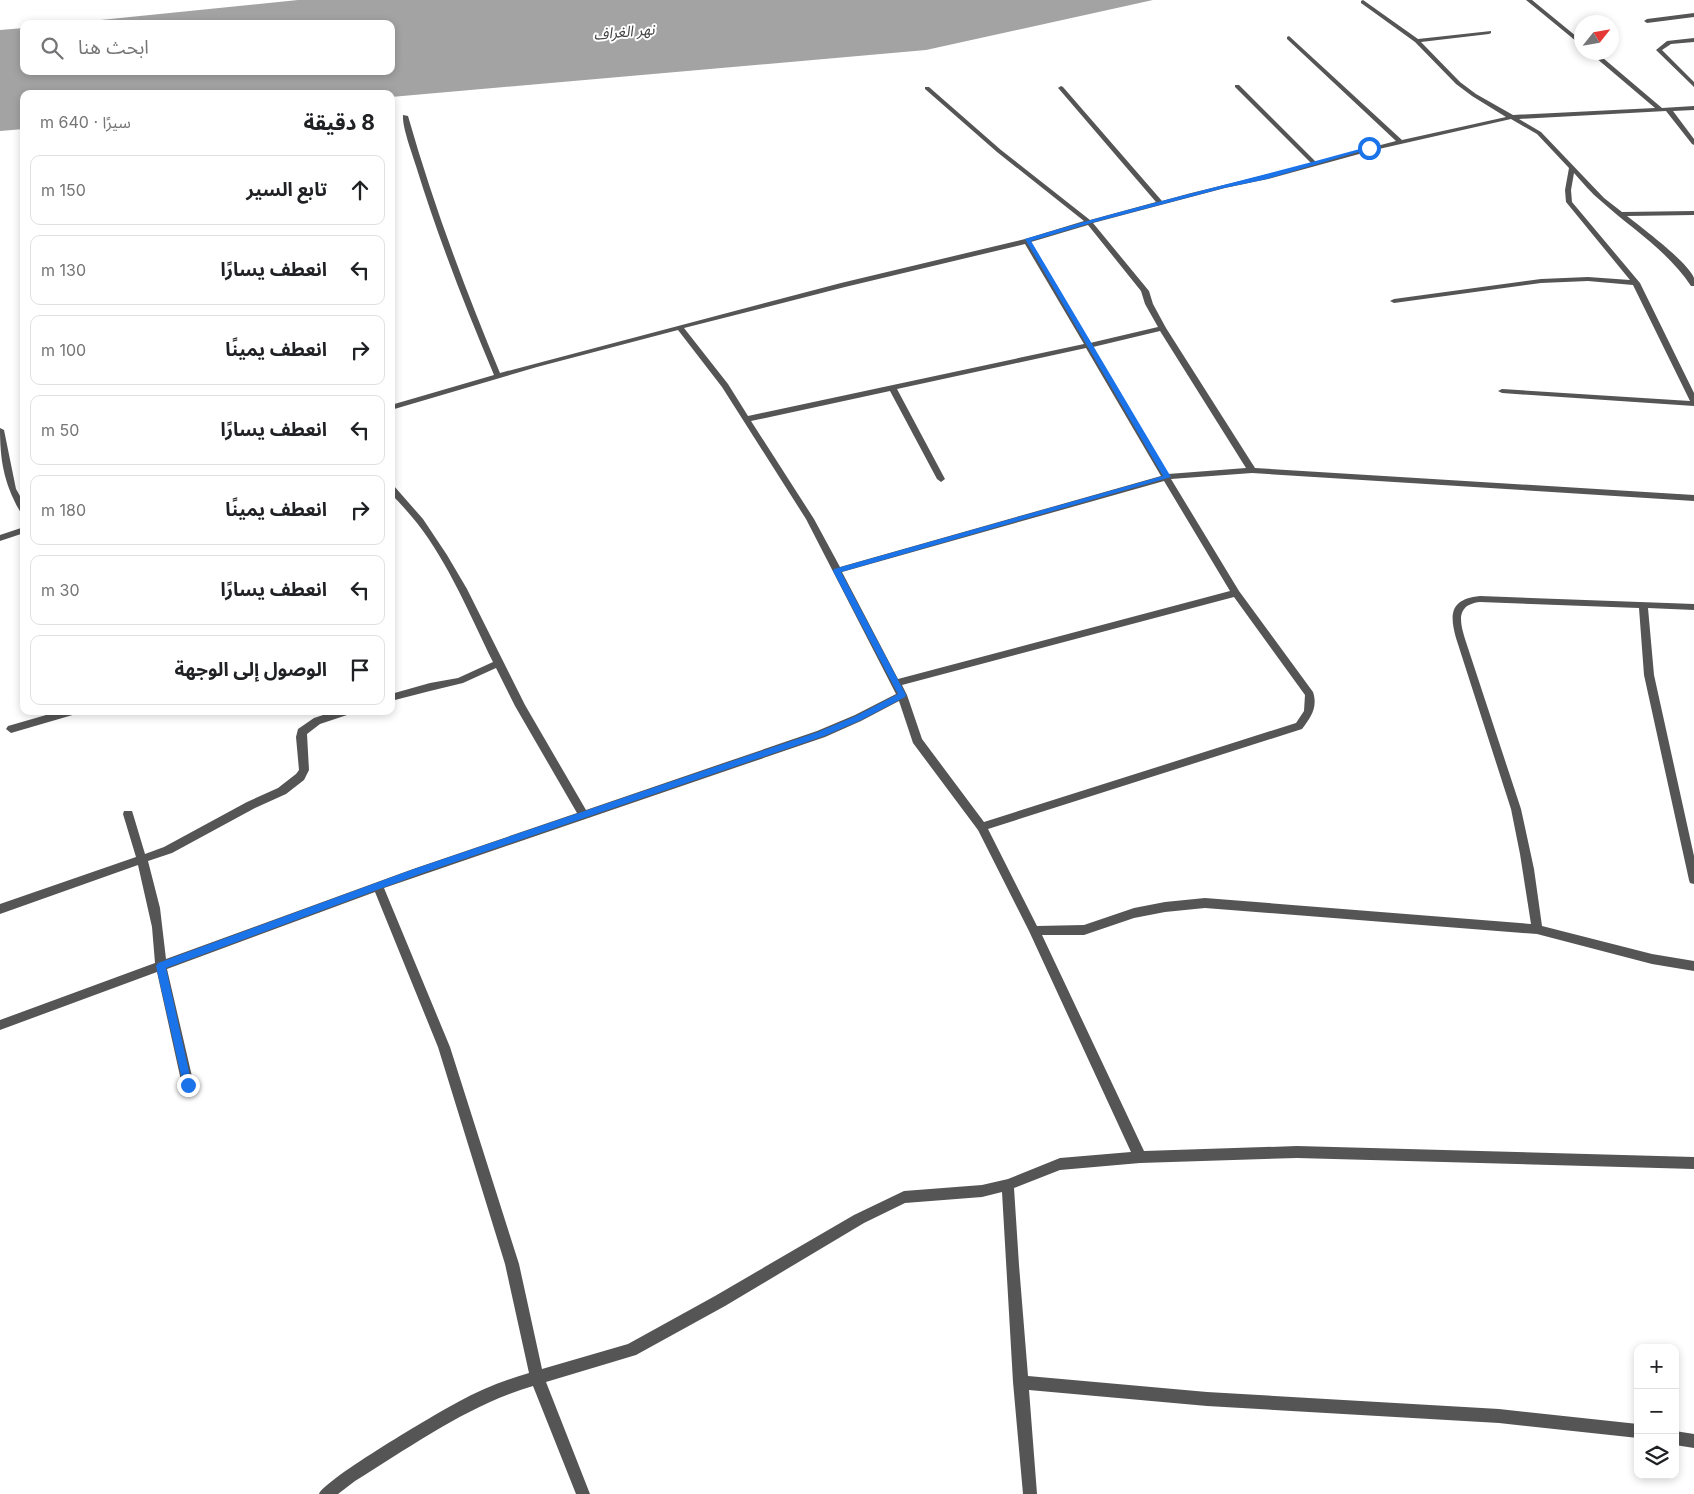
<!DOCTYPE html>
<html lang="ar">
<meta charset="utf-8">
<style>
body{margin:0;font-family:Inter,"Noto Sans Arabic",sans-serif;background:#f6f6f6;color:#202124;direction:rtl}
.controls{position:absolute;right:15px;bottom:15px;display:grid;overflow:hidden;border-radius:10px;box-shadow:0 2px 8px #0003}
.controls button{width:45px;height:45px;display:grid;place-items:center;padding:0;border:0;border-bottom:1px solid #e0e0e0;background:#fff;color:#202124;font:25px sans-serif}
.compass{position:absolute;left:1574px;top:15px;width:45px;height:45px;border-radius:50%;background:#fff;box-shadow:0 2px 8px #0003;rotate:59deg}
.stop{position:absolute;width:15px;height:15px;margin:-11px;border:4px solid #1a73e8;border-radius:50%;background:#fff}
.stop.end{background:#1a73e8;border-color:#fff;box-shadow:0 1px 5px #0008}
.list{margin:0;padding:0;list-style:none}
h2{display:flex;justify-content:space-between;align-items:center;height:65px;margin:0;padding:0 20px;font-size:21px}
h2 small{font-size:16px;font-weight:400;color:#757577}
.list li{display:grid;grid-template-columns:32px 1fr auto;gap:15px;align-items:center;box-sizing:border-box;height:70px;margin:0 10px 10px;padding:0 10px;border:1px solid #e0e0e0;border-radius:10px}
.list b{display:block;font-size:19px;white-space:nowrap}
.list em{font-size:16px;font-style:normal;color:#757577}
.icon{flex:none;width:28px;height:28px;fill:none;stroke:currentColor;stroke-width:2;stroke-linecap:round;stroke-linejoin:round}
.map{position:relative;flex:none;width:1694px;height:1494px;overflow:hidden;direction:ltr}
.search{position:absolute;background:#fff;box-shadow:0 2px 8px #0003;left:20px;top:20px;width:375px;height:55px;display:flex;align-items:center;gap:12px;box-sizing:border-box;padding:0 18px;border-radius:10px;color:#757577;font-size:19px}
.panel{position:absolute;background:#fff;box-shadow:0 2px 8px #0003;left:20px;top:90px;width:375px;height:625px;border-radius:10px;direction:rtl}
.map>svg:first-child{display:block}
</style>
<div class="map">
<svg width="1694" height="1494" viewBox="0 0 1694 1494">
<rect width="100%" height="100%" fill="#fff"/>
<polygon fill="#a3a3a3" points="298,0 1153,0 926,50 391,97 391,94 24,94 24,129 0,131 0,30 24,28 24,71 391,71 391,24 61,24"/>
<g fill="none" stroke-linecap="round" stroke-linejoin="round">
<g fill="#555" fill-rule="evenodd">
<path d="M1363 0 1418 39 1491 31V33L1489 34 1421 42 1460 82 1476 94 1513 115 1655 108 1589 52H1596L1662 108 1694 106V110L1673 111 1694 139V145L1692 144 1666 111 1519 119 1541 132 1604 198 1622 212 1694 211V215L1627 216C1642 228 1688 262 1694 278 1694 279 1694 285 1694 286H1691C1668 251 1632 229 1601 201 1591 193 1583 183 1574 173L1571 190 1572 202 1640 283 1694 393V406L1502 393 1498 391 1502 389 1690 401 1633 285 1588 281 1541 283 1394 303 1390 301 1394 299 1541 279 1588 277 1630 280 1566 202 1565 190 1569 168 1537 134 1511 119 1370 151 1268 179 1225 188 1093 223 1149 291 1153 304 1166 328 1255 468 1694 495V501L1252 473 1171 479 1239 591 1313 692C1318 707 1311 717 1302 729L988 829 1037 926 1084 925 1134 908 1165 902 1205 898 1531 924 1520 854 1511 809 1456 638C1449 613 1451 599 1480 596L1694 604V610L1648 608 1654 675 1694 856V884L1690 883 1689 880 1644 675 1639 608 1480 602C1453 605 1461 626 1467 645L1521 809 1534 869 1542 926 1652 954 1694 961V971L1652 964 1537 934 1205 908 1165 912 1134 918 1084 935H1042L1144 1151 1297 1146 1694 1157V1169L1297 1158 1140 1163 1060 1170 1014 1188 1019 1265 1028 1376 1207 1392 1499 1409 1638 1424V1438L1499 1423 1207 1406 1029 1390 1037 1494H1023L1013 1382 1002 1192 982 1197 905 1203 864 1223 725 1306 636 1355 546 1382 590 1494H576L533 1386C468 1405 412 1446 355 1481L338 1494H319C325 1479 437 1413 458 1402 481 1389 505 1380 529 1373L505 1264 438 1047 375 892 167 969 194 1085 192 1089 188 1090 184 1089 182 1085 157 972 0 1030V1020L155 963 152 927 138 865 0 914V904L136 857 123 814 124 811H132L133 814 145 854 164 847 247 802 278 788 296 774 299 770 296 737 298 729 314 718 335 711H352L350 714 320 724 307 734 309 770 304 780 286 794 255 808 172 853 148 861 160 908 166 959 413 869 577 813 515 706 496 668 463 683 430 691 391 701V694L430 683 458 678 493 662C470 615 449 564 417 523 409 513 400 503 391 494V485L394 486 423 519 447 555 467 589 525 705 586 810 817 731 855 715 896 694 806 519 722 387 678 330 537 367 391 410V405L494 375C465 306 438 237 416 166 412 153 402 127 403 115L408 116C433 204 465 289 500 373L841 283 1025 239 1084 221 997 152 925 89V87H929L1001 150 1090 220 1156 202 1059 89 1058 88 1061 86 1063 87 1162 201C1211 187 1261 177 1311 163L1235 87V85H1239L1316 162 1396 141 1287 39V37L1289 36 1402 140 1506 117 1472 96 1456 84 1415 42 1361 3V1ZM1088 225 1141 291 1145 304 1158 327 1090 343 1031 242ZM1025 244 1084 344 748 416 728 384 684 328 845 287ZM1160 331 1246 468 1168 474 1093 347ZM1086 348 1161 476 840 567 814 519 751 421 890 391 937 479 941 482 945 479 897 389ZM1164 481 1230 591 898 679 842 572ZM1234 597 1305 695 1304 711 1296 723 984 822 922 739 907 695 902 685ZM899 701 913 743 978 830 1029 931 1131 1152 1060 1158 1008 1179 982 1185 904 1191 854 1215 715 1296 628 1344 542 1369 519 1264 450 1047 384 888 825 737 861 721Z"/>
<polygon points="1526,0 1532,0 1582,41 1582,46"/>
<polygon points="1694,13 1694,17 1647,23 1644,21 1647,19"/>
<polygon points="1694,38 1694,42 1671,44 1662,50 1694,82 1694,87 1656,50 1667,41"/>
<path d="M0 428 4 430 16 489 24 503V514L21 513C4 484 0 461 0 428Z"/>
<polygon points="24,527 24,533 0,541 0,535"/>
<polygon points="60,711 78,711 76,714 11,733 6,729 8,726"/>
<polygon points="1675,1431 1694,1434 1694,1448 1675,1445"/>
</g>
</g>
<path fill="#1a73e8" d="M1367 147 1372 148 1267 179 1224 188 1091 223 1031 241 1171 477 841 572 906 695 905 697 861 720 824 736 420 874 166 968 192 1085 191 1088H184L156 966 158 963 414 869 818 732 856 716 898 694 833 571 834 569 1163 476 1025 239C1138 205 1253 179 1367 147Z"/>
<g text-anchor="middle" stroke-width="4" stroke-linejoin="round" paint-order="stroke">
<g font-size="15" font-style="italic" fill="#444" stroke="#fff">
<text transform="translate(624 32) rotate(-5)" y="5">نهر الغراف</text>
</g>
</g>
</svg>
<div class="controls">
<button>+</button>
<button>−</button>
<button><svg class="icon" aria-label="layers" viewBox="0 0 24 24"><path d="M12 4l9 5-9 5-9-5zM3 14l9 5 9-5"/></svg></button>
</div>
<svg class="compass" viewBox="-18 -18 36 36"><path d="M0-13l5 13h-10z" fill="#e53935"/><path d="M0 13l5-13h-10z" fill="#757577"/></svg>
<div class="stop" style="left:1369px;top:148px"></div>
<div class="stop end" style="left:188px;top:1085px"></div>
<div class="search"><svg class="icon" aria-label="search" viewBox="0 0 24 24"><circle cx="10" cy="10" r="6"/><path d="M15 15l6 6"/></svg>ابحث هنا</div>
<section class="panel">
<h2>8 دقيقة<small>سيرًا · 640 m</small></h2>
<ul class="list">
<li><svg class="icon" aria-label="ahead" viewBox="0 0 24 24"><path d="M12 20V5M6 11l6-6 6 6"/></svg><div><b>تابع السير</b></div><em>150 m</em></li>
<li><svg class="icon" aria-label="left" viewBox="0 0 24 24"><path d="M17 20v-9H6M10 6l-5 5 5 5"/></svg><div><b>انعطف يسارًا</b></div><em>130 m</em></li>
<li><svg class="icon" aria-label="right" viewBox="0 0 24 24"><path d="M7 20v-9h11M14 6l5 5-5 5"/></svg><div><b>انعطف يمينًا</b></div><em>100 m</em></li>
<li><svg class="icon" aria-label="left" viewBox="0 0 24 24"><path d="M17 20v-9H6M10 6l-5 5 5 5"/></svg><div><b>انعطف يسارًا</b></div><em>50 m</em></li>
<li><svg class="icon" aria-label="right" viewBox="0 0 24 24"><path d="M7 20v-9h11M14 6l5 5-5 5"/></svg><div><b>انعطف يمينًا</b></div><em>180 m</em></li>
<li><svg class="icon" aria-label="left" viewBox="0 0 24 24"><path d="M17 20v-9H6M10 6l-5 5 5 5"/></svg><div><b>انعطف يسارًا</b></div><em>30 m</em></li>
<li><svg class="icon" aria-label="arrive" viewBox="0 0 24 24"><path d="M6 21V4h12l-3 4 3 4H6"/></svg><div><b>الوصول إلى الوجهة</b></div></li>
</ul>
</section>
</div>
